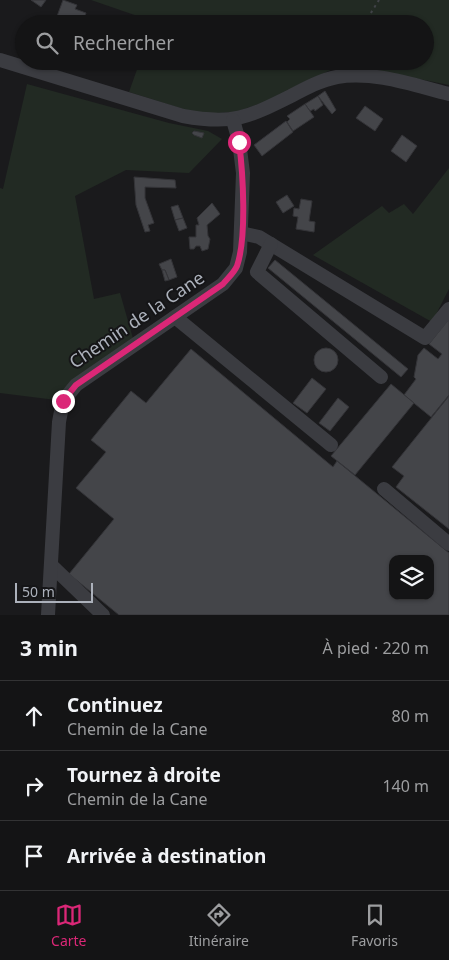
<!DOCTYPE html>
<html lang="fr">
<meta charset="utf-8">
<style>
body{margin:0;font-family:"Noto Sans",sans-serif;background:#212122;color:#f1f3f6}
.controls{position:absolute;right:15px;bottom:15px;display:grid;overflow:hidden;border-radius:10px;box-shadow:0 1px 4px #0004}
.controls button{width:45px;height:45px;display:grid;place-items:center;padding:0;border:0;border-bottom:1px solid #333334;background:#141415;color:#f1f3f6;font:25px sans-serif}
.scale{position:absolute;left:15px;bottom:12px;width:78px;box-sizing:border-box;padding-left:5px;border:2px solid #acb1bb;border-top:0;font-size:14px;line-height:18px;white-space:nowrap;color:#acb1bb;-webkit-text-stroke:4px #151517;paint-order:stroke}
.stop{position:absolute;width:15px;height:15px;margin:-11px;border:4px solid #db2777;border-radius:50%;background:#fff}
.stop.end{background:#db2777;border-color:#fff;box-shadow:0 1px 5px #0008}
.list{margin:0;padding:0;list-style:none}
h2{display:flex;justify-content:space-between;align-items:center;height:65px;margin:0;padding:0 20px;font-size:21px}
h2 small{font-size:16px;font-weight:400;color:#9d9ea0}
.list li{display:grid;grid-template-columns:32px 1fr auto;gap:15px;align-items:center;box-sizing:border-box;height:70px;padding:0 20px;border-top:1px solid #333334}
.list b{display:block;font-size:19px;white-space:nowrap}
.list p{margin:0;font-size:16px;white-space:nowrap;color:#9d9ea0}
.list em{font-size:16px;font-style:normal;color:#9d9ea0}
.icon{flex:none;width:28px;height:28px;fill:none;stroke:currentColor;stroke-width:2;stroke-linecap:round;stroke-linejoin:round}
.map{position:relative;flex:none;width:449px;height:615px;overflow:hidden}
.search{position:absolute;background:#141415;box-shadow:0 1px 4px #0004;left:15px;right:15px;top:15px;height:55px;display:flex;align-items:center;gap:12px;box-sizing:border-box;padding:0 18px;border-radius:28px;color:#9d9ea0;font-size:19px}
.sheet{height:275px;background:#141415}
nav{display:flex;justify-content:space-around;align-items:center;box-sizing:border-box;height:70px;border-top:1px solid #333334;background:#141415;font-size:14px;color:#9d9ea0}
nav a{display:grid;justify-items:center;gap:2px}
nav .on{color:#db2777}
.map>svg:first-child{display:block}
</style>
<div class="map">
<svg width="449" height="615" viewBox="0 0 449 615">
<rect width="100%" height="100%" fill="#1a1a1c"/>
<g fill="#222a23">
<polygon points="91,0 449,0 449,85 344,64 302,83 271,100 235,112 199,114 129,92 140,61 425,61 425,24 152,24 152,21"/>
<polygon points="27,84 169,123 208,131 222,139 189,173 126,170 75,196 94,299 120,293 136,349 84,384 56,400 0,393 0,188 3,189"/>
<polygon points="449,168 449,289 432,322 313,255 382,206 389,213 404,204 413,214"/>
</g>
<g fill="#444549" stroke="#343438" fill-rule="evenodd">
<polygon points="31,0 46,0 41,7"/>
<polygon points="63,0 77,5 75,9 86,13 82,24 70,24 56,19"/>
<polygon points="325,91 336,110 332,114 318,96"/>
<polygon points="318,96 323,105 315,111 314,109 310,111 305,104"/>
<polygon points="305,104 314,117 293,131 287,122 290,119 287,116"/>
<polygon points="365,106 383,119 375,131 356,118"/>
<polygon points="286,121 293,132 262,156 254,145"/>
<polygon points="194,131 204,133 202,138 194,135 192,133"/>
<polygon points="402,135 417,146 406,162 391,151"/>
<polygon points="134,177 175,180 176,188 145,187 145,198 154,223 148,225 150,231 145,232 136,205"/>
<polygon points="287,195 294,206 283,213 276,202"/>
<polygon points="301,199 312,201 309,221 315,222 314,232 296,229 298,217 293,216 294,208 299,209"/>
<polygon points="212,203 220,214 207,225 208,236 210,239 208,249 202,251 200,246 196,246 194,249 190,249 189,237 196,237 196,225 199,225 197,218"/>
<polygon points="178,205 183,218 175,220 171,207"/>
<polygon points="183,218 187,228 179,231 175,220"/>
<polygon points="171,259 177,277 169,280 165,270 162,270 159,264"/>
<polygon points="275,260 408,369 401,377 268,268"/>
<polygon points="162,270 165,270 169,280 165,281"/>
<polygon points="449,319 449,395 431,417 404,395 416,379 414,377 418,355 424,348 438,359 442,354 429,344"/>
<circle cx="326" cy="360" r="12"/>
<path d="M191 349 333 467 337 461 449 553V615H119L69 574 114 519 76 488 106 452 91 440 131 391 146 403ZM393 559H430V596H393Z"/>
<polygon points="312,378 326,389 307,413 293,403"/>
<polygon points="391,384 414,403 355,475 331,456"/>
<polygon points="449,396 449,529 396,487 404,476 392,467"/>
<polygon points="338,398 349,407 330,431 319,423"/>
</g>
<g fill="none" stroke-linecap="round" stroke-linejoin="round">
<polyline stroke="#414348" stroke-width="2" stroke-dasharray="2.5 4" stroke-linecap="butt" points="364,24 379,0"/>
<g stroke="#3b3c41" stroke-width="14">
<path d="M0 60 183 116C232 125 247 118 291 96 306 88 321 80 337 77 375 71 413 85 449 94"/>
<polyline points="241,233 259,237 425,338 449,309"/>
<polyline points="271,244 257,272 381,377"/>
<polyline points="175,317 331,445"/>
<polyline points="384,489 449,544"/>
<polyline points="51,565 103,615"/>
<polyline points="48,615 59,422 63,401 76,385 223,284 236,268 240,252 243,173 239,141 233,120"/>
</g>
</g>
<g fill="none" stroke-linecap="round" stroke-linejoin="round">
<path stroke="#db2777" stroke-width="6" d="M63 401 76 385 223 284C227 279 234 273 237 266 247 237 243 173 239 142"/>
</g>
<g text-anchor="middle" stroke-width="4" stroke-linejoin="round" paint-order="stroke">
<g font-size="18" fill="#acb1bb" stroke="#151517">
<text transform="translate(137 320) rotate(-34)" y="6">Chemin de la Cane</text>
</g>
</g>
</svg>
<div class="controls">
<button><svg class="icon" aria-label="layers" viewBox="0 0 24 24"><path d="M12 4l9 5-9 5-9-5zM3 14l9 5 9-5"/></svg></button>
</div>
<div class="scale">50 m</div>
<div class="stop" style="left:239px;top:142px"></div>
<div class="stop end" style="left:63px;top:401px"></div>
<div class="search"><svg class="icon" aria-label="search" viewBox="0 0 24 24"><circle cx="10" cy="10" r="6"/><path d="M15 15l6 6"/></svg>Rechercher</div>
</div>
<section class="sheet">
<h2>3 min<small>À pied · 220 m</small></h2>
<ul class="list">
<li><svg class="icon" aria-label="ahead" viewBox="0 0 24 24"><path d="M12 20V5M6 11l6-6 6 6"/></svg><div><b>Continuez</b><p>Chemin de la Cane</p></div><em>80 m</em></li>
<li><svg class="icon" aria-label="right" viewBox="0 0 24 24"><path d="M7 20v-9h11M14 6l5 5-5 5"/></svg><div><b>Tournez à droite</b><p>Chemin de la Cane</p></div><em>140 m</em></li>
<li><svg class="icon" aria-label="arrive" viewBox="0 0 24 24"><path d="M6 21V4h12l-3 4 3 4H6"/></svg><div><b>Arrivée à destination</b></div></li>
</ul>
</section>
<nav>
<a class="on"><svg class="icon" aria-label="map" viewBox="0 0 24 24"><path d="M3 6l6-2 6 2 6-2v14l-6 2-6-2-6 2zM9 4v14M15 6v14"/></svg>Carte</a>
<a><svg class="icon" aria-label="directions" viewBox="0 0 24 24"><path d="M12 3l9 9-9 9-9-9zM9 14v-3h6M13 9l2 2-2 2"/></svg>Itinéraire</a>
<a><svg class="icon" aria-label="saved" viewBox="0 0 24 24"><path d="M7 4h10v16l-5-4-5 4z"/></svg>Favoris</a>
</nav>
